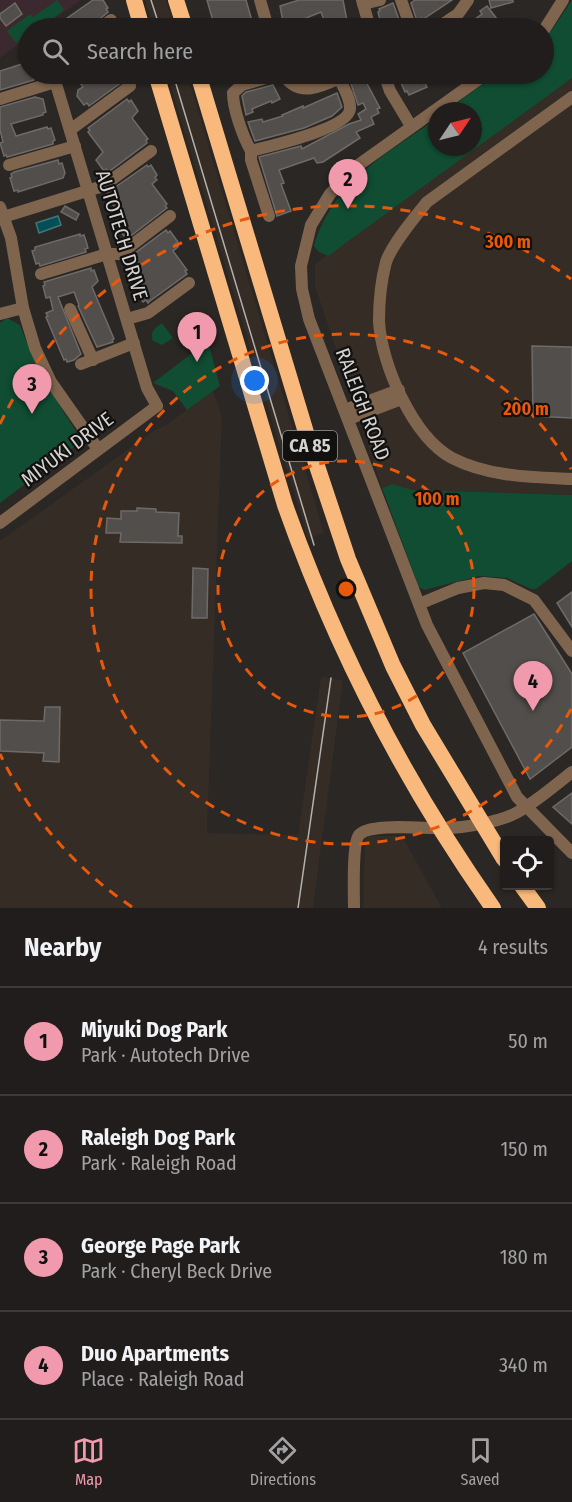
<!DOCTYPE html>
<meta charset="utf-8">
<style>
body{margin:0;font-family:"Fira Sans Condensed",sans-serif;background:#282625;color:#f1f3f6}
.controls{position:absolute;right:18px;bottom:18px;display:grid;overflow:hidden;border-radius:6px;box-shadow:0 2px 4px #0004}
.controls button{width:54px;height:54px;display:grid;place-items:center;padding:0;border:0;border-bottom:2px solid #3d3b3b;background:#201d1c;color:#f1f3f6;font:30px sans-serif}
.compass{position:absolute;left:428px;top:102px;width:54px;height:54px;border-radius:50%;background:#201d1c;box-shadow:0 2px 4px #0004;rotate:55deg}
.you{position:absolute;left:255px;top:381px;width:21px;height:21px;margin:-15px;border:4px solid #fff;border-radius:50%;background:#1a73e8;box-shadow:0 0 0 9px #1a73e833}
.badge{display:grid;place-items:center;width:39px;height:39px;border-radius:50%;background:#f29aad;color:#111;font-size:20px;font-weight:700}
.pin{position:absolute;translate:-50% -50px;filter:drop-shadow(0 2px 3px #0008)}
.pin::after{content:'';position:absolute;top:32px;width:21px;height:18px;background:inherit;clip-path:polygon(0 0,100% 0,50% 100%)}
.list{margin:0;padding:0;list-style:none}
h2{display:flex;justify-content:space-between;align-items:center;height:78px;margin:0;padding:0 24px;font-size:26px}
h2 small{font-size:20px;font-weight:400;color:#a2a2a3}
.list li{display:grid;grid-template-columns:39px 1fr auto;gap:18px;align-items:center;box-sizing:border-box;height:108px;padding:0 24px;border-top:2px solid #3d3b3b}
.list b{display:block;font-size:22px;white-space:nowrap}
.list p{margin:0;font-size:20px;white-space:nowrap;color:#a2a2a3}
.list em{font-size:20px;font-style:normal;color:#a2a2a3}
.icon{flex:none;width:33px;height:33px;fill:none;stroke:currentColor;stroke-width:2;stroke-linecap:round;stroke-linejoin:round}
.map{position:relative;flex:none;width:572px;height:908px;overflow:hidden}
.search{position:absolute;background:#201d1c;box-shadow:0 2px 4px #0004;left:18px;right:18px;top:18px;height:66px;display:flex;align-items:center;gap:15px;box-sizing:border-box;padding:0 21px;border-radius:33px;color:#a2a2a3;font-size:22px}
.sheet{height:510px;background:#201d1c}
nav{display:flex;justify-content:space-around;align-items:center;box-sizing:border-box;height:84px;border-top:2px solid #3d3b3b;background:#201d1c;font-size:16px;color:#a2a2a3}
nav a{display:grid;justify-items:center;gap:3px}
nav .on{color:#f29aad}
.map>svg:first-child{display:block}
</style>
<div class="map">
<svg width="572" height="908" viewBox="0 0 572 908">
<rect width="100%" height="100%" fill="#2a2725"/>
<g fill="#342c25">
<polygon points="145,0 166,0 174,28 153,28"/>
<polygon points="167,74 187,74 324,533 308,539"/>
<polygon points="572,78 572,495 413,490 392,484 382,488 315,286 315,264"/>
<polygon points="213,391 222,416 207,833 298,835 321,677 343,680 313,908 0,908 0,541 155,430 166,425"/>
<polygon points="365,836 402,836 442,908 363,908"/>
</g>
<polygon fill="#3c2930" points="0,0 81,0 41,28 28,28 28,37 0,58"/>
<g fill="#104d33">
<polygon points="57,0 64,10 40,28 28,28 28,34 16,43 7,31 30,14 33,17"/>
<path d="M572 0V78L328 256 319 252 314 246C333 181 386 155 437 118V147H473V111H446L497 74H544V39L552 30Z"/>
<path d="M7 318 20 325C35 368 58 403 82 441L0 503V323Z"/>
<path d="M162 323 173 338 162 345 153 341C149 332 155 328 162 323Z"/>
<polygon points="208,341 220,386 187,410 173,391 153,383"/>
<polygon points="392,484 413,490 572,495 572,561 536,589 531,589 507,578 479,576 424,590 419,587 382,488"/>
</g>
<polygon fill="#044e55" stroke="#43767a" stroke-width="1.5" points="58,216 61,225 39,233 36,223"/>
<g fill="#514e4b" stroke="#6e6a67" stroke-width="1.5">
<polygon points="93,0 103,0 108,8 106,9 108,12 91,26 90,24 84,28 53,28"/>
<polygon points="207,0 246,0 254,28 215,28"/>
<polygon points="299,0 343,0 348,26 327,28 321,12 284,27 280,6"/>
<polygon points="415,0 452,0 422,20 421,18 417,21 411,3"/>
<polygon points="489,0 513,0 513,2 491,8"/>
<polygon points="15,3 22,14 6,26 0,18 0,14"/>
<polygon points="393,3 402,28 382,28 378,12 380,11 379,9"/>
<polygon points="487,6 504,28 462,28 482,14 480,11"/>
<polygon points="28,62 28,74 32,74 34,80 0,90 0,71"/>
<polygon points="74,74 133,74 89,106 87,103 84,105 77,96 78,90 83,87"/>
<polygon points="397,74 421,74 427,87 409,95 407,91 405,92"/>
<polygon points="364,78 380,108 377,109 379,113 371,117 374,124 356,132 360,138 323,162 317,163 314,158 279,170 284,183 281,184 291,211 277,216 259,157 301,146 302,149 349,124 361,120 358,114 366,109 363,103 358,105 351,84"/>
<polygon points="273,85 280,99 272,103 271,101 252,109 253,112 246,115 242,96 246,92"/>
<polygon points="337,93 342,107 332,116 304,128 255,141 248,122 262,119 263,122 283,116 282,115 303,106 303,108"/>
<polygon points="35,97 43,99 46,112 43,113 43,115 11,124 16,136 47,127 48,129 51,128 55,140 53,141 53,144 7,157 6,155 4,156 0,143 3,142 0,130 0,107"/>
<polygon points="127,99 129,102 131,100 138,111 132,118 148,139 146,140 147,143 111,170 108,171 106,169 104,171 96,160 103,152 88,132 90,130 88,128"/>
<polygon points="58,160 59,164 62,163 65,173 63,178 18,192 18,190 14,191 10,178 12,177 11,174 14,172"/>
<polygon points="147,165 148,167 151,165 157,175 155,178 157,180 152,184 167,204 165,206 167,208 132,235 124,236 116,225 123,218 107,197 109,196 107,193"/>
<polygon points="65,206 79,214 76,220 61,212"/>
<polygon points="166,230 168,233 170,231 178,242 175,244 178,247 173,251 187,270 185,271 187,274 150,301 148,303 146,300 143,302 136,291 138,289 137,287 144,282 137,271 134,273 131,269 126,263 127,259"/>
<polygon points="80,234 80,236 84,235 86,241 88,248 85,249 86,252 40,266 39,263 36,264 32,251 35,250 35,247"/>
<polygon points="91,268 91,271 94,270 98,281 92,287 114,339 112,340 113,342 97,347 78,306 79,305 74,292 58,297 81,354 74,360 67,362 66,359 64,360 46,317 48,316 46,313 53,310 50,297 46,298 43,286 45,285 44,282"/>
<polygon points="532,346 572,347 572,418 533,416"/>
<polygon points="137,508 156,509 156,512 179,513 178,536 182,536 182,543 120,542 121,533 106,533 107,518 121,519 121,511 137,511"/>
<polygon points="193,568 208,569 207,618 192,618"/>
<polygon points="572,592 572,627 557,603"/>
<polygon points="534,614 572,674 572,747 530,779 463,653"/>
<polygon points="45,707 60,707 59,762 43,761 44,753 0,751 0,720 44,721"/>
<polygon points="572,793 572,824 553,807"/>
</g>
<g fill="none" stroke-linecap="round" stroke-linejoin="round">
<g stroke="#7f654e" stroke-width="12">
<polyline points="260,0 268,28"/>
<polyline points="362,0 370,28"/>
<polyline points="401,0 411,28"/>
<polyline points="363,4 380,0"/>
<polyline points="100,28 111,20"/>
<polyline points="303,28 315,26 319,28"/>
<polyline points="437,28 458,14 468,0"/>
<polyline points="544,30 563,0"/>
<path d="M283 74C300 101 326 84 348 74"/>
<polyline points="384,74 390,91 411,126"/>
<polyline points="486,74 357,166 330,194 311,225 301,266 302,289 309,319 427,625 517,797 572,853"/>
<path d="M572 97 427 202C415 217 392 244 386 262 381 281 379 302 379 321 381 364 413 437 452 458 489 477 531 477 572 479"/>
<polyline points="0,99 55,82"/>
<polyline points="70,130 130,86"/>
<path d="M251 151C269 146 348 129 350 109 351 98 341 83 337 74"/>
<path d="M251 151C243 137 233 109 233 93L242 85 281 74"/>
<polyline points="251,151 251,160 269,216"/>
<polyline points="9,165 75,146"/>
<polyline points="0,207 11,238 23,308 35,348 51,382 98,449"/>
<polyline points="0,218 103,186 151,151"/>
<polyline points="41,274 107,254 120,254 170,216"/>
<polyline points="70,309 93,360"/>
<polyline points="0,314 23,308"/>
<polyline points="127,319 148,313 189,283"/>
<polyline points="81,364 134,343"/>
<polyline points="345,410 399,390"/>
<polyline points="349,419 402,399"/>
<polyline points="0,523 157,406 147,388 53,74"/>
<polyline points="419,604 458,588 484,583 504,585 534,600 572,651"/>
<path d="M354 908C354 894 352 844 359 835 369 822 427 829 445 828 464 828 499 822 516 813 536 802 554 786 572 772"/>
</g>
<g stroke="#fab97c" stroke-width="16">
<polyline points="134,0 142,28"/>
<polyline points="176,0 185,28"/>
<path d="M156 74 285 505C336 649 405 783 493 908"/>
<polyline points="198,74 308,439 348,559 393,666 423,725 504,859"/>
<polyline points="522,886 538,908"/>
</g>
<g stroke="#b4b2b0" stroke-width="1.5">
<polyline points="151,0 160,28"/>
<polyline points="173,74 314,545"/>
<polyline points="298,908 331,678"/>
</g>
</g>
<g fill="none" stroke="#e8590c" stroke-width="3" stroke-dasharray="10 8">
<circle cx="346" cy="589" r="128"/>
<path d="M571 709A255 255 0 1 1 571 469"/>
<path d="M132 907A383 383 0 0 1 0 754M0 424A383 383 0 0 1 571 279"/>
</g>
<g text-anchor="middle" stroke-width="4.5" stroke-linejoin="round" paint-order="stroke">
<rect fill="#12110f" stroke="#9a9997" stroke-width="1.5" x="283" y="431" width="54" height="30" rx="4.5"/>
<g font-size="18" font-weight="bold" fill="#d5d3d1">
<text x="310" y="452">CA 85</text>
</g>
<g font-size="20" fill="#d5d3d1" stroke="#12110f">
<text transform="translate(122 235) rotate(73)" y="7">AUTOTECH DRIVE</text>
<text transform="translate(363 404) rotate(69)" y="7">RALEIGH ROAD</text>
<text transform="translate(67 449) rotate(-37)" y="7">MIYUKI DRIVE</text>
</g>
</g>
<circle cx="346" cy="589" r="9" fill="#e8590c" stroke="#12110f" stroke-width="3"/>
<g font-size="18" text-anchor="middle" font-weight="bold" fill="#e8590c" stroke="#12110f" stroke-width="4.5" stroke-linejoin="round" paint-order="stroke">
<text x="508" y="248">300 m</text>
<text x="526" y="415">200 m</text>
<text x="437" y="505">100 m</text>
</g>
</svg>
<div class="controls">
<button><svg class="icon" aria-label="locate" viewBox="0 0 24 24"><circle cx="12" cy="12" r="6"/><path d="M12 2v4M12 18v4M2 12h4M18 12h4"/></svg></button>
</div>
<svg class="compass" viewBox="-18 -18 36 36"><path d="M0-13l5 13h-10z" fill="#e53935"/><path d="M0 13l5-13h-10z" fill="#a2a2a3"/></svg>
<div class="you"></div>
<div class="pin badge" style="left:197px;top:362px">1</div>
<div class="pin badge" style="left:348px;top:209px">2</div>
<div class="pin badge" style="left:32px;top:414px">3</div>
<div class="pin badge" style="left:533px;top:711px">4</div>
<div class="search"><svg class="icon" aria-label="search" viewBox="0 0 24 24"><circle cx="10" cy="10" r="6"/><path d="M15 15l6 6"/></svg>Search here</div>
</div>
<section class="sheet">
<h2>Nearby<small>4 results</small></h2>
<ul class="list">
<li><span class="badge">1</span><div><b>Miyuki Dog Park</b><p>Park · Autotech Drive</p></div><em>50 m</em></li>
<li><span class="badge">2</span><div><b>Raleigh Dog Park</b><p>Park · Raleigh Road</p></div><em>150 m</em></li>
<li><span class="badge">3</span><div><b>George Page Park</b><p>Park · Cheryl Beck Drive</p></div><em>180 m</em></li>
<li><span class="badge">4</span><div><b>Duo Apartments</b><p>Place · Raleigh Road</p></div><em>340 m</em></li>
</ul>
</section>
<nav>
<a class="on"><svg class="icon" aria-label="map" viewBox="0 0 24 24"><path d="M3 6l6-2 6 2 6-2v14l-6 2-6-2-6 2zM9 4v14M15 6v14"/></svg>Map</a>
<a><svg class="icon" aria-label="directions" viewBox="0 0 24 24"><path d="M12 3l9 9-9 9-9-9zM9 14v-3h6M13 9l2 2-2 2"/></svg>Directions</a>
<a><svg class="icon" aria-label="saved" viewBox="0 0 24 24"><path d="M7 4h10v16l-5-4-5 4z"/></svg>Saved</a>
</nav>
